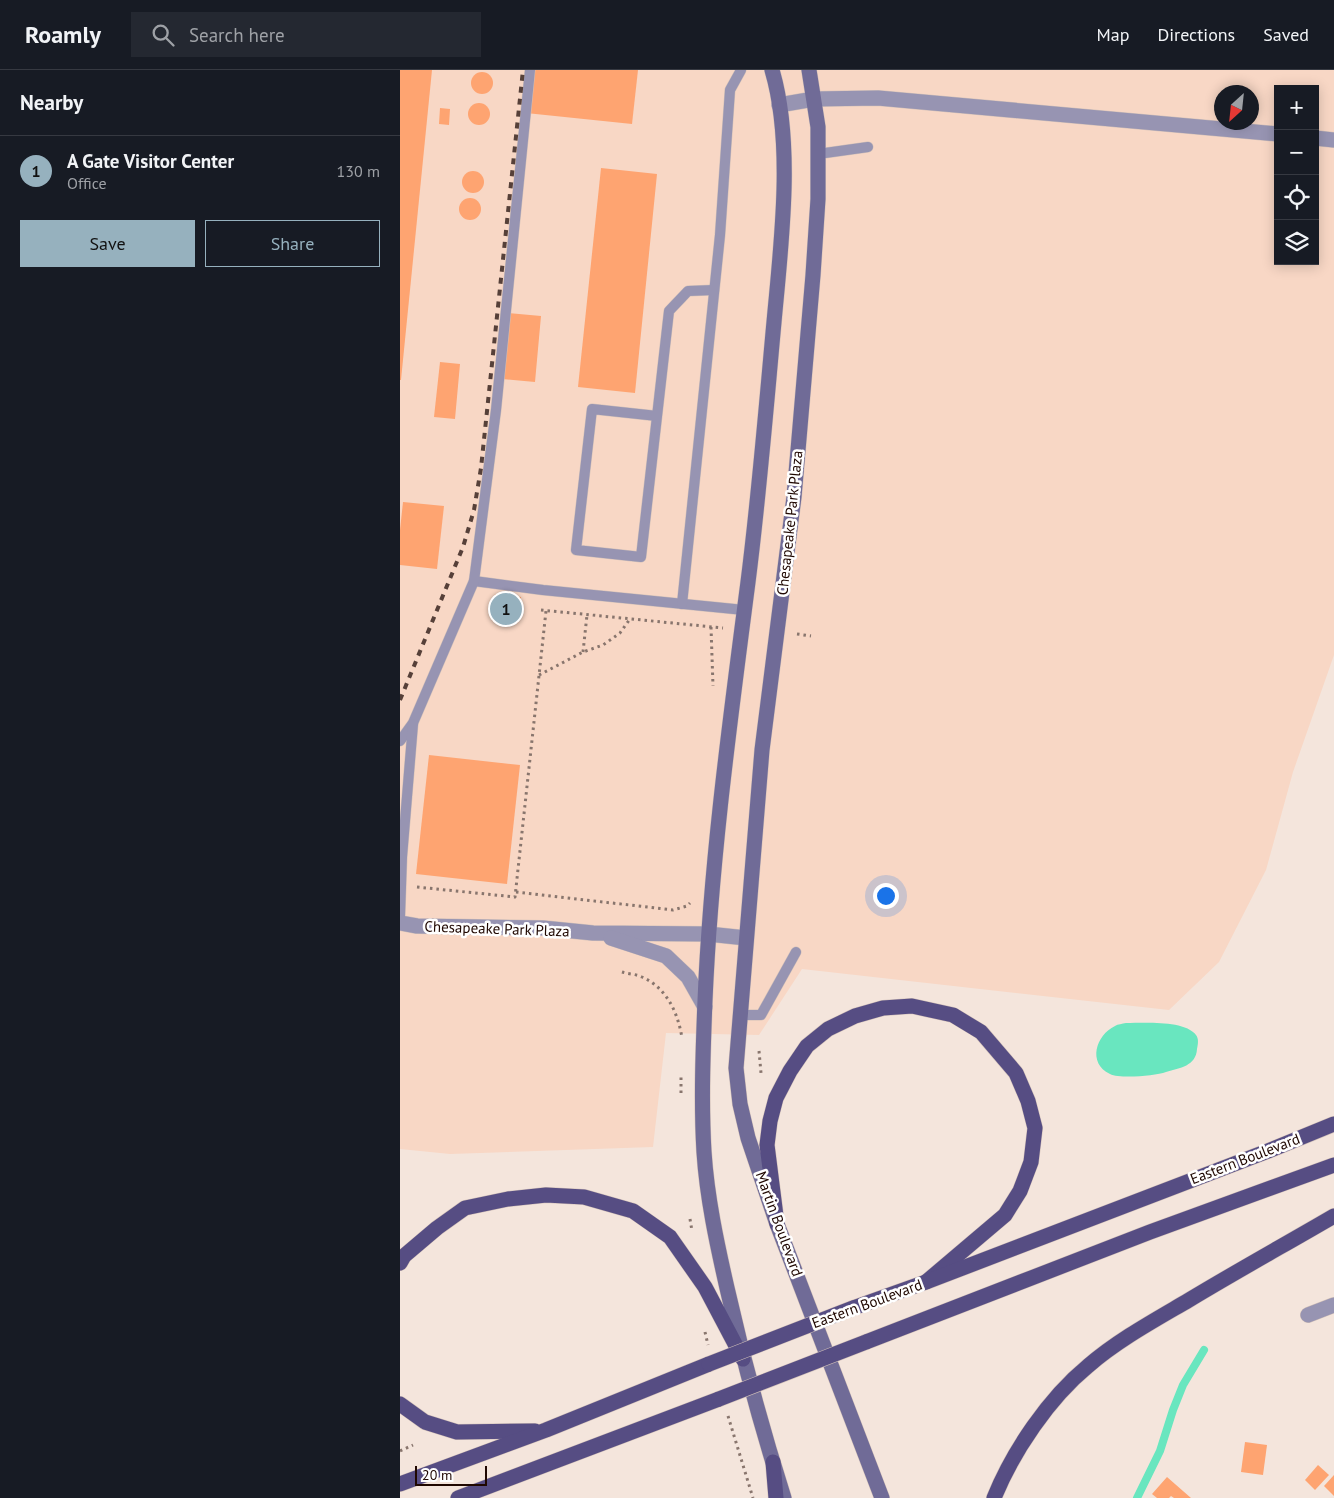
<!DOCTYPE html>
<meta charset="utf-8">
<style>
body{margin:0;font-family:"PT Sans",sans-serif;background:#242831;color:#f1f3f6}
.controls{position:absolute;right:15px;top:15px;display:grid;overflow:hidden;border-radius:0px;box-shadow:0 2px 12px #0003}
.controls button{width:45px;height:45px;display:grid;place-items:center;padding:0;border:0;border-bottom:1px solid #363941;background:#171b24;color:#f1f3f6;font:25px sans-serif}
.compass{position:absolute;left:814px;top:15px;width:45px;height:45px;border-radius:50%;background:#171b24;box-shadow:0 2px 12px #0003;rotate:207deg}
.scale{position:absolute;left:15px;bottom:12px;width:72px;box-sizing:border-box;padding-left:5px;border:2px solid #1f0700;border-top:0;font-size:14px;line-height:18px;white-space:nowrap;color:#1f0700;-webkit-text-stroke:4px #fff;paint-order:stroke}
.you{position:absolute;left:485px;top:825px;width:18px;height:18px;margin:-12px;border:4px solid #fff;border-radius:50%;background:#1a73e8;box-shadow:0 0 0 8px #1a73e833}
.badge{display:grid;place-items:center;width:32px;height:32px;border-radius:50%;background:#96b1be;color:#111;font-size:16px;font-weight:700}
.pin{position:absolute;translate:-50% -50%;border:2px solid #fff;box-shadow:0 1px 5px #0006}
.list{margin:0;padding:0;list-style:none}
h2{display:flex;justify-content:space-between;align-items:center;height:65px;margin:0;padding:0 20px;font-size:21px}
h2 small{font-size:16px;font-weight:400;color:#9ea1a6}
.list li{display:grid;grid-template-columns:32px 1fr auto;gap:15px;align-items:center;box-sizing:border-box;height:70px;padding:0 20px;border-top:1px solid #363941}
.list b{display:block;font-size:19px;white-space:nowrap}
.list p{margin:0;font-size:16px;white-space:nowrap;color:#9ea1a6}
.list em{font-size:16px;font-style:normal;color:#9ea1a6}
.actions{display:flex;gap:10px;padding:15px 20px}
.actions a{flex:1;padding:11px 0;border:1px solid #96b1be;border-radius:0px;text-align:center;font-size:18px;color:#96b1be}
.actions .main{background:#96b1be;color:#111}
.icon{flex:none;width:28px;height:28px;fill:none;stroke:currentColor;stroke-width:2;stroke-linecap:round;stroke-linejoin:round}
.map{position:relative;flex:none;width:934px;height:1428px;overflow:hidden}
header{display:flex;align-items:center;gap:30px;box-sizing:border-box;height:70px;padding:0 25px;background:#171b24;border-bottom:1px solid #363941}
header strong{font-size:24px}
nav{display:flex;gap:28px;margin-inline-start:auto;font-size:18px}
.search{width:350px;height:45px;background:#242831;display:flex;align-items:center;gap:12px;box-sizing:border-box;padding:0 18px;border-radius:0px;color:#9ea1a6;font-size:19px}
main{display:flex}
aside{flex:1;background:#171b24}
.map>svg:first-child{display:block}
</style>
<header>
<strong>Roamly</strong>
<div class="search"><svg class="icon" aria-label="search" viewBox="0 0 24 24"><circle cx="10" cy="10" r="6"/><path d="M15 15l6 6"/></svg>Search here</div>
<nav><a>Map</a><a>Directions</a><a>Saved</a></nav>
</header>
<main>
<aside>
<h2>Nearby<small></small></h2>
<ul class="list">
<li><span class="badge">1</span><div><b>A Gate Visitor Center</b><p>Office</p></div><em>130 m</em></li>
</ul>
<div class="actions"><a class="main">Save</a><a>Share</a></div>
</aside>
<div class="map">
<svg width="934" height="1428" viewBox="0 0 934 1428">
<rect width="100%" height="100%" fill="#f4e5dc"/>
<path fill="#f8d7c5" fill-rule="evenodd" d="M0 0H934V585L893 702 866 800 819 892 769 940 402 899 359 965 266 963 253 1077 50 1084 0 1079ZM878 19H915V191H878ZM822 22H852V52H822Z"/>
<path fill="#69e6bf" d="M726 953C744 953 785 950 796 965 799 969 798 974 797 979 796 996 780 998 766 1002 755 1006 720 1009 710 1004 687 993 696 965 715 956 718 954 722 954 726 953Z"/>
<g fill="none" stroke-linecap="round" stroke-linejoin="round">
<polyline stroke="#69e6bf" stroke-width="8" points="737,1428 760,1381 773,1340 783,1315 804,1280"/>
</g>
<g fill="#fea471">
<polygon points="0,0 32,0 1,310 0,310"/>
<polygon points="130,0 238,0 232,54 126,43"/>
<circle cx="82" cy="13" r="11"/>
<circle cx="79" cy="44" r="11"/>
<polygon points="40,38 50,39 49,55 39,54"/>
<polygon points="201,98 257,104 235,323 178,317"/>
<circle cx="73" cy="112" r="11"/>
<circle cx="70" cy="139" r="11"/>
<polygon points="108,243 141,246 135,312 102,309"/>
<polygon points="40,292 60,294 55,349 34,347"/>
<polygon points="3,432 44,436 37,499 0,495 0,460"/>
<polygon points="95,524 121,527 118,553 92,551"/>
<polygon points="29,685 120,695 107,814 16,804"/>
<polygon points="845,1372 867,1375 863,1405 841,1402"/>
<polygon points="918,1395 929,1405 915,1420 905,1410"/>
<polygon points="934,1405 934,1426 924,1416"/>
<polygon points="767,1407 791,1428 774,1428 771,1426 769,1428 757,1428 752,1424"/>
</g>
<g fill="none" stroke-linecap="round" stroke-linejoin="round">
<g stroke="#d2c1b9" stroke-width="11">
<g id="lane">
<polyline points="418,84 468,77"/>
<polyline points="257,346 192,339 176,480 241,487 269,241 288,221 314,220"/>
<polyline points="74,511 143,520 344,540"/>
<polyline points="282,534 320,165 330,20 341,0"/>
<polyline points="0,671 13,653 74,511 96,340 130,0"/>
<polyline points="0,846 2,787 13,654"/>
<polyline points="339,945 361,945 396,882"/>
</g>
</g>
<g stroke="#d2c1b9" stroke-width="16">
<g id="street">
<polyline points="379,35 414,29 478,28 878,64"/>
<polyline points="915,68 934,70"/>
<polyline points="0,853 17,856 143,858 193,863 308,864 346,868"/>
<polyline points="211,868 266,886 288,907 305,937"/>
<polyline points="908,1245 934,1235"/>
</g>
</g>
<g stroke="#d2c1b9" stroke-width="16">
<g id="secondary">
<path d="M372 0C394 74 381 175 374 252 366 339 359 426 348 512 330 651 311 790 305 930 303 981 301 1032 304 1082 307 1128 317 1174 327 1218 343 1289 362 1359 384 1428"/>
<polyline points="409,0 418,57 418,129 413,205 394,427 362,680 336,998 340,1034 348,1068 377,1154 482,1428"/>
</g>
</g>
<g stroke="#d2c1b9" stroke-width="16">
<g id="primary">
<polyline points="377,1154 367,1075 370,1051 376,1028 390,1001 407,976 428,959 455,946 483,938 512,936 553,945 581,962 616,1003 628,1031 635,1058 631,1092 620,1121 605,1145 526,1212"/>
<polyline points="0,1193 4,1186 37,1158 65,1138 108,1129 146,1125 184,1127 233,1141 270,1167 305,1217 343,1289"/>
<polyline points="453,1238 526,1212 868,1081 934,1054"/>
<polyline points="466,1272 750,1162 934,1095"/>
<polyline points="0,1334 25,1352 57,1362 135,1361"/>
<polyline points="373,1392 376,1428"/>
<polyline points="0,1414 146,1360 309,1294"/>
<polyline points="58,1428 319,1329"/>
<path d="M594 1428C613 1381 649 1328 688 1296 718 1270 755 1250 789 1230 837 1201 886 1174 934 1146"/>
</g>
</g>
<g stroke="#88756d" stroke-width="3" stroke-dasharray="2.5 4" stroke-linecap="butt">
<polyline points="141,540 323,558"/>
<polyline points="311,557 313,616"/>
<polyline points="397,564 411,566"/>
<polyline points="183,582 187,545"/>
<polyline points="139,605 183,582 203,575 220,563 230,549"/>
<polyline points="17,817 115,827 146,541"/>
<polyline points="116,822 273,840 287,836 290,833"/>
<path d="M222 902C228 904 236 904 242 907 267 918 278 943 282 968"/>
<polyline points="359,981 361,1003"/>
<polyline points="281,1023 281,1007"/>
<polyline points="290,1149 292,1161"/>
<polyline points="305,1262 308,1275"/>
<polyline points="328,1346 353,1428"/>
<polyline points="0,1381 13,1375"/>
</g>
<use href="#lane" stroke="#9794b2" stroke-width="10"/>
<use href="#street" stroke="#9794b2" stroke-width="15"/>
<use href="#secondary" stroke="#706b97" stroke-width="15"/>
<use href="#primary" stroke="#564d83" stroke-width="15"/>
<polyline stroke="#564039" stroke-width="4" stroke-dasharray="6 6" stroke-linecap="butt" points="0,630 63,477 74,440 81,398 123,0"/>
<g stroke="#d2c1b9" stroke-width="16" stroke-linecap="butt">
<g id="primary-bridge">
<polyline points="309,1294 453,1238"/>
<polyline points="319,1329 466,1272"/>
</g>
</g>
<use href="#primary-bridge" stroke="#564d83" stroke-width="15"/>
</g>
<g text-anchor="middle" stroke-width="5" stroke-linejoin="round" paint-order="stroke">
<g font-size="15" fill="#1f0700" stroke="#fff">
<text transform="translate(390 453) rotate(-84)" y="5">Chesapeake Park Plaza</text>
<text transform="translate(97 859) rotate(2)" y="5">Chesapeake Park Plaza</text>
<text transform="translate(845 1089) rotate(-21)" y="5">Eastern Boulevard</text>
<text transform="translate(379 1154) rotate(70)" y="5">Martin Boulevard</text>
<text transform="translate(467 1234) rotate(-20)" y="5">Eastern Boulevard</text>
</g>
</g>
</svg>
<div class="controls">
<button>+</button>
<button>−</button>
<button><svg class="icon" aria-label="locate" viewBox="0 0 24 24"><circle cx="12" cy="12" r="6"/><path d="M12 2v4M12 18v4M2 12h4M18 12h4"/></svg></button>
<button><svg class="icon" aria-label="layers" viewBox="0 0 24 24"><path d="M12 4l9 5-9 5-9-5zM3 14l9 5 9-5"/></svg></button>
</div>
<svg class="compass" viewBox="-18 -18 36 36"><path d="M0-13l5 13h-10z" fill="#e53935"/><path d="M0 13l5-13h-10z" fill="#9ea1a6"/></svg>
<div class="scale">20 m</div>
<div class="you"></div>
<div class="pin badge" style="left:106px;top:539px">1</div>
</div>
</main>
